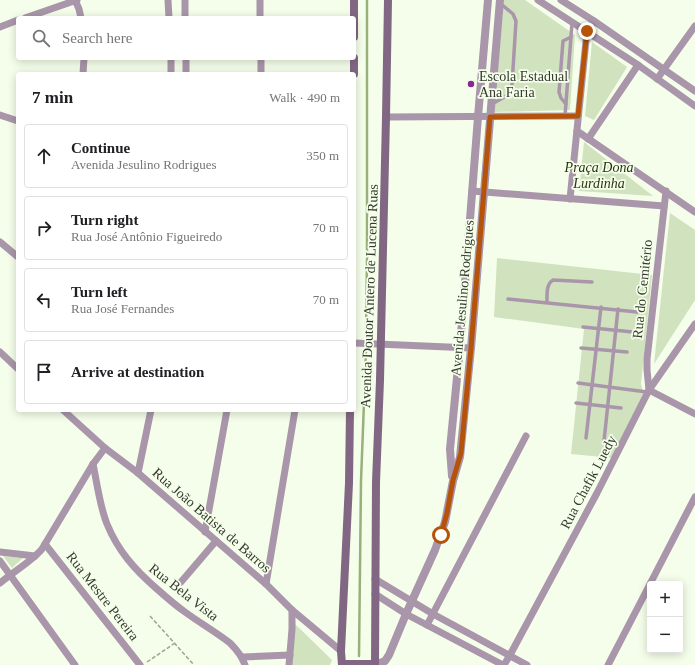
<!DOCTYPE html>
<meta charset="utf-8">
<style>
body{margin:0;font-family:"Times New Roman",serif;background:#f6f6f6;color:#202124}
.controls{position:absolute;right:12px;bottom:12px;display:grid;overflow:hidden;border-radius:4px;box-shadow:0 2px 10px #0003}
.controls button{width:36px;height:36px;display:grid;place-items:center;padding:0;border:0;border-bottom:1px solid #e0e0e0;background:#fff;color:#202124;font:20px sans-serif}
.stop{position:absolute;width:12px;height:12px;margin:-9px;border:3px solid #b45309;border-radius:50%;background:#fff}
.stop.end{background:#b45309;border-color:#fff;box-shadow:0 1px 4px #0008}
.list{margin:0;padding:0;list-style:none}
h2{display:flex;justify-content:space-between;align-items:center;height:52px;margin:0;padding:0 16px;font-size:17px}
h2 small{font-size:13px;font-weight:400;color:#757577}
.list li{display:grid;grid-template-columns:26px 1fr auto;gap:12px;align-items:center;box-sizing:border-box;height:64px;margin:0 8px 8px;padding:0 8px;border:1px solid #e0e0e0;border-radius:4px}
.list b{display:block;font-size:15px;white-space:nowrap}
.list p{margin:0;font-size:13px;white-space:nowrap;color:#757577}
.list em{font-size:13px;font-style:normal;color:#757577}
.icon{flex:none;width:22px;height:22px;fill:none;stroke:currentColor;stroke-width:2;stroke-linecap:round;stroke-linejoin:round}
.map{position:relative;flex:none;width:695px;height:665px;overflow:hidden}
.search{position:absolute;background:#fff;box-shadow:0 2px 10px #0003;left:16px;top:16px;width:340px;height:44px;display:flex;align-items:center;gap:10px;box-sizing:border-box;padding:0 14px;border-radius:4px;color:#757577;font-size:15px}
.panel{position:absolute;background:#fff;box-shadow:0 2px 10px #0003;left:16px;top:72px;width:340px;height:340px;border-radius:4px}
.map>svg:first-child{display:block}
</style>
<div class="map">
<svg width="695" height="665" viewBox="0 0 695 665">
<rect width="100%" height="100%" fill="#f5feea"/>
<g fill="#d1e2be">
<polygon points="504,0 525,0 575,35 570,110 494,112"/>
<polygon points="592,42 627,67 594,120 585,116"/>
<polygon points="584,142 653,196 579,191"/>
<polygon points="670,213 695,230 695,300 654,364"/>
<polygon points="497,258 652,275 641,384 645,398 613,458 571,454 584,329 494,317"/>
<polygon points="3,556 23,558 12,568"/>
<polygon points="295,624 332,660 330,665 291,665"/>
</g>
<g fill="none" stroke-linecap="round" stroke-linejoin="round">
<g stroke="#98b07a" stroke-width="2.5">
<polyline points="366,337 367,256 367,0"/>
<polyline points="359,656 361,481 366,350"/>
</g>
<g stroke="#9ca393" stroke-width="1.5" stroke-dasharray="4 2" stroke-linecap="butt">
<polyline points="150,616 194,665"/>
<polyline points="147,662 175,643"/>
</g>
<g stroke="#a996aa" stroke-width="3.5">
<polyline points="492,104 508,95 512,85 516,21 513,14 501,4"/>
<polyline points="566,104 561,98 559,92 563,41 571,37"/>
<polyline points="565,116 572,23"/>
<polyline points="508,299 637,312"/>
<path d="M547 302C547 295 546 284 553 280L592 282"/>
<polyline points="583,327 633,332"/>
<polyline points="581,348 627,352"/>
<polyline points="578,383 647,392"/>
<polyline points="576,403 621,408"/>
<polyline points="586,438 601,307"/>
<polyline points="604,441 618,309"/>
</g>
<g stroke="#a996aa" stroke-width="7">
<polyline points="75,0 79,9 81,18"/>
<polyline points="168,0 169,18"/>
<polyline points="185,0 185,18"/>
<polyline points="260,0 260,18"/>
<polyline points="538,0 638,65 695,106"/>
<polyline points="561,0 594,21 695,91"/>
<polyline points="25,18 77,0"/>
<polyline points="0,27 18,20"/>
<polyline points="171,58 171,74"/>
<polyline points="186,58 186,74"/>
<polyline points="261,58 261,74"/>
<polyline points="83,74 84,58"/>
<polyline points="657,79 695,26"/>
<polyline points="0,115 18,121"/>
<polyline points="386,117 578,116"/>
<polyline points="577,131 695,212"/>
<polyline points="588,139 638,65"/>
<polyline points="472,191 664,206"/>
<polyline points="570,199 587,31 594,21"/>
<polyline points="0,242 18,257"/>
<polyline points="354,343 471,348"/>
<polyline points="0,352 18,369"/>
<polyline points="649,390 647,370 647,359 666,191"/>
<polyline points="649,390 695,414"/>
<polyline points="63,410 105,448 138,473 266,584 292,610 341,651"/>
<path d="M93 464C97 483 100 507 107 524 118 551 135 570 157 589 166 597 175 605 185 612 200 623 216 632 230 643 237 650 242 656 245 665"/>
<polyline points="138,473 151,410"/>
<polyline points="205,532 227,410"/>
<polyline points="45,544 140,665"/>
<polyline points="0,552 35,556"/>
<polyline points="0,561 75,665"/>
<polyline points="375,579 433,614 527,665"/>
<polyline points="181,582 216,541"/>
<path d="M0 583C13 572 32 561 42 549L93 464 105 448"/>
<polyline points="266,584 295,410"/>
<polyline points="650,584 695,497"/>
<polyline points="375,594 406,614 503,665"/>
<polyline points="427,625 526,436"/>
<polyline points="242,657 290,655"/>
<polyline points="289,665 292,629 292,610"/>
<polyline points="504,665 510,655 597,493 649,390 695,324"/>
<polyline points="608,665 650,584"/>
</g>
<g stroke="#a996aa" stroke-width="8">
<polyline points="452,476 450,449 460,347 478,117 488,0"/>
<polyline points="375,665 385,661 389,655 406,614 435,550 445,522 453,481 460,457 471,348 500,0"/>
</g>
<g stroke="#816783" stroke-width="8">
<polyline points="354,37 354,0"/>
<polyline points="354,74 354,58"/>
<polyline points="342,664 375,664 376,482 380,380 386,117 388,0"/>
<polyline points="342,665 341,651 349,483 350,410"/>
</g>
</g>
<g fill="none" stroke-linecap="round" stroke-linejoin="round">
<polyline stroke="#b45309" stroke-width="5" points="441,535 447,513 453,480 461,453 471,348 490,117 578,116 587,31"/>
</g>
<circle fill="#882892" stroke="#f5feea" stroke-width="1.5" cx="471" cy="84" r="4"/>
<g text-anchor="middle" stroke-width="3.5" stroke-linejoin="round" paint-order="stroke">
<g font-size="14" fill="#343a2d" stroke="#f5feea" text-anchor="start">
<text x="479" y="81">Escola Estadual<tspan x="479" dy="16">Ana Faria</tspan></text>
</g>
<g font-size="14" font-style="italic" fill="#27360e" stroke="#f5feea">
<text x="599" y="172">Praça Dona<tspan x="599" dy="16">Lurdinha</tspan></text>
</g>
<g font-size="14" fill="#343a2d" stroke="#f5feea">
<text transform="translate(642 289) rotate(-84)" y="5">Rua do Cemitério</text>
<text transform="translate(369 296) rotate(-88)" y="5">Avenida Doutor Antero de Lucena Ruas</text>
<text transform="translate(462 298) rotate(-85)" y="5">Avenida Jesulino Rodrigues</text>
<text transform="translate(588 482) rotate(-62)" y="5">Rua Chafik Luedy</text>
<text transform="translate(212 520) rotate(41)" y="5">Rua João Batista de Barros</text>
<text transform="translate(184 592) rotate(38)" y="5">Rua Bela Vista</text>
<text transform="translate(103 596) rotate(52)" y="5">Rua Mestre Pereira</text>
</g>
</g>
</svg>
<div class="controls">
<button>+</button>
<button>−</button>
</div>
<div class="stop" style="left:441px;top:535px"></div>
<div class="stop end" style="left:587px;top:31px"></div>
<div class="search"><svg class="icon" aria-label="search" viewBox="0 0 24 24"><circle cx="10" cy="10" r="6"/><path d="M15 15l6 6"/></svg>Search here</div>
<section class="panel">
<h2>7 min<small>Walk · 490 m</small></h2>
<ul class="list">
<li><svg class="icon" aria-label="ahead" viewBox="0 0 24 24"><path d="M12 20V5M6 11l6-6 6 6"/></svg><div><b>Continue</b><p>Avenida Jesulino Rodrigues</p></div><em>350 m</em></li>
<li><svg class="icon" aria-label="right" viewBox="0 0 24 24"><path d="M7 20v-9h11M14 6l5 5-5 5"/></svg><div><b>Turn right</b><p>Rua José Antônio Figueiredo</p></div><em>70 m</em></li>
<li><svg class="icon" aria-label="left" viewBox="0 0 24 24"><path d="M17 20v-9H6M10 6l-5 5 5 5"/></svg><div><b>Turn left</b><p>Rua José Fernandes</p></div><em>70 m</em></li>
<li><svg class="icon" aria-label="arrive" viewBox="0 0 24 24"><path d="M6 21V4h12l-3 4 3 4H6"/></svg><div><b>Arrive at destination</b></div></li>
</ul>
</section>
</div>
